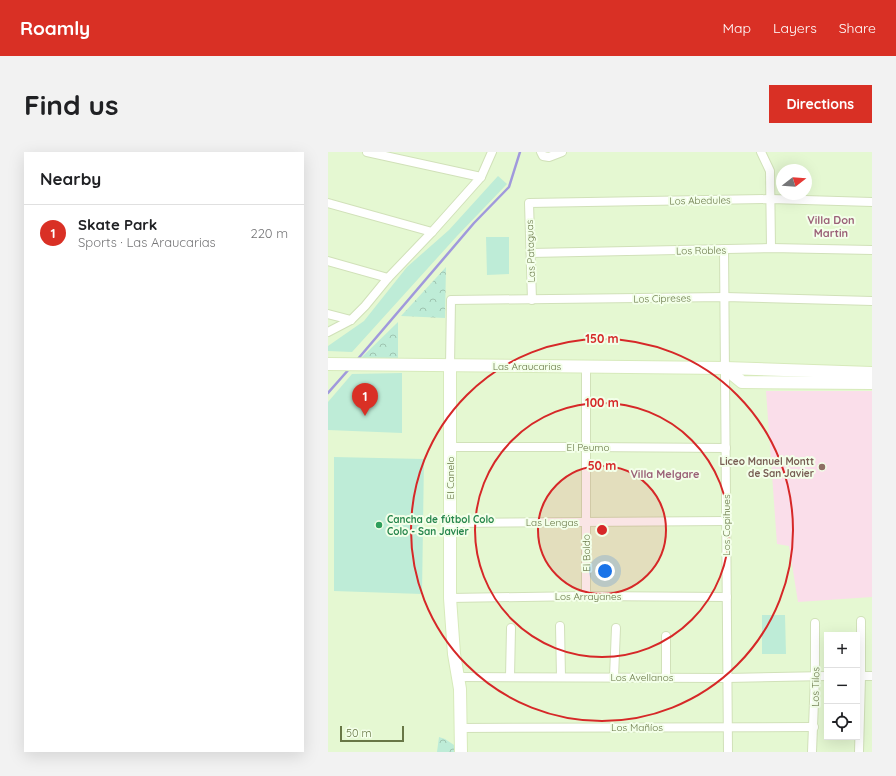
<!DOCTYPE html>
<meta charset="utf-8">
<style>
body{margin:0;font-family:Quicksand,sans-serif;background:#f2f2f2;color:#202124}
.controls{position:absolute;right:12px;bottom:12px;display:grid;overflow:hidden;border-radius:0px;box-shadow:0 4px 16px #0002}
.controls button{width:36px;height:36px;display:grid;place-items:center;padding:0;border:0;border-bottom:1px solid #e0e0e0;background:#fff;color:#202124;font:20px sans-serif}
.compass{position:absolute;left:448px;top:12px;width:36px;height:36px;border-radius:50%;background:#fff;box-shadow:0 4px 16px #0002;rotate:73deg}
.scale{position:absolute;left:12px;bottom:10px;width:64px;box-sizing:border-box;padding-left:4px;border:2px solid #687746;border-top:0;font-size:11px;line-height:14px;white-space:nowrap;color:#687746;-webkit-text-stroke:3px #f3ffe9;paint-order:stroke}
.you{position:absolute;left:277px;top:419px;width:14px;height:14px;margin:-10px;border:3px solid #fff;border-radius:50%;background:#1a73e8;box-shadow:0 0 0 6px #1a73e833}
.badge{display:grid;place-items:center;width:26px;height:26px;border-radius:50%;background:#d93025;color:#fff;font-size:13px;font-weight:700}
.pin{position:absolute;translate:-50% -33px;filter:drop-shadow(0 1px 2px #0008)}
.pin::after{content:'';position:absolute;top:21px;width:14px;height:12px;background:inherit;clip-path:polygon(0 0,100% 0,50% 100%)}
.list{margin:0;padding:0;list-style:none}
h2{display:flex;justify-content:space-between;align-items:center;height:52px;margin:0;padding:0 16px;font-size:17px}
h2 small{font-size:13px;font-weight:400;color:#757577}
.list li{display:grid;grid-template-columns:26px 1fr auto;gap:12px;align-items:center;box-sizing:border-box;height:56px;padding:0 16px;border-top:1px solid #e0e0e0}
.list b{display:block;font-size:15px;white-space:nowrap}
.list p{margin:0;font-size:13px;white-space:nowrap;color:#757577}
.list em{font-size:13px;font-style:normal;color:#757577}
.icon{flex:none;width:22px;height:22px;fill:none;stroke:currentColor;stroke-width:2;stroke-linecap:round;stroke-linejoin:round}
.map{position:relative;flex:none;width:544px;height:600px;overflow:hidden;border-radius:0px}
header{display:flex;align-items:center;gap:24px;box-sizing:border-box;height:56px;padding:0 20px;background:#d93025;color:#fff}
header strong{font-size:19px}
nav{display:flex;gap:22px;margin-inline-start:auto;font-size:14px}
.intro{display:flex;align-items:center;justify-content:space-between;box-sizing:border-box;height:96px;padding:0 24px}
h1{margin:0;font-size:28px}
.button{padding:10px 18px;border-radius:0px;background:#d93025;color:#fff;font-size:14px;font-weight:700}
main{display:flex;gap:24px;padding:0 24px}
aside{flex:1;background:#fff;border-radius:0px;box-shadow:0 4px 16px #0002}
.map>svg:first-child{display:block}
</style>
<header>
<strong>Roamly</strong>
<nav><a>Map</a><a>Layers</a><a>Share</a></nav>
</header>
<div class="intro"><h1>Find us</h1><a class="button">Directions</a></div>
<main>
<aside>
<h2>Nearby<small></small></h2>
<ul class="list">
<li><span class="badge">1</span><div><b>Skate Park</b><p>Sports · Las Araucarias</p></div><em>220 m</em></li>
</ul>
</aside>
<div class="map">
<svg width="544" height="600" viewBox="0 0 544 600">
<defs>
<pattern id="forest-crowns" width="20" height="18" patternUnits="userSpaceOnUse"><rect width="20" height="18" fill="#beecd7"/><path d="M2 6a3 3 0 1 1 6 0M12 15a3 3 0 1 1 6 0" fill="none" stroke="#9ec4b0"/></pattern>
</defs>
<rect width="100%" height="100%" fill="#eefee1"/>
<path fill="#e5f8d2" fill-rule="evenodd" d="M0 0H544V600H0ZM454 18H478V42H454ZM499 483H529V585H499Z"/>
<polygon fill="#fadeea" points="438,239 544,239 544,445 470,450 461,394 449,392"/>
<g fill="#beecd7">
<polygon points="170,24 179,32 129,84 24,200 0,199 0,194 36,169 79,115 121,78"/>
<polygon points="158,85 181,85 181,122 159,123"/>
<polygon points="74,221 74,281 0,278 0,250 24,222"/>
<polygon points="6,305 96,307 94,442 6,439"/>
<polygon points="434,463 457,463 458,502 434,502"/>
</g>
<g fill="url(#forest-crowns)">
<polygon points="118,115 117,166 73,164"/>
<polygon points="70,170 70,206 33,206"/>
<polygon points="111,585 117,587 126,593 127,600 109,600"/>
</g>
<g fill="none" stroke-linecap="round" stroke-linejoin="round">
<g stroke="#a099dc" stroke-width="2.5">
<polyline points="29,208 146,71 181,35 192,0"/>
<polyline points="0,241 22,216"/>
</g>
<g stroke="#d1e1b9" stroke-width="10">
<g id="street">
<polyline points="39,0 153,25"/>
<polyline points="213,0 215,4 221,5 234,0"/>
<polyline points="433,0 442,19 443,96"/>
<polyline points="0,51 104,80"/>
<polyline points="396,97 400,600"/>
<polyline points="203,101 443,96 544,98"/>
<polyline points="0,109 60,126"/>
<polyline points="204,148 201,51 443,47 544,50"/>
<polyline points="0,162 23,168"/>
<polyline points="0,180 23,168 37,154 60,126 104,80 153,25 164,0"/>
<polyline points="122,214 123,148 397,145 544,149"/>
<polyline points="258,215 258,444"/>
<polyline points="122,295 259,295 398,296"/>
<polyline points="122,371 398,369"/>
<polyline points="122,446 258,444 399,445"/>
<polyline points="232,474 233,525"/>
<polyline points="338,484 338,525"/>
<polyline points="529,524 544,524"/>
<polyline points="130,525 399,526 499,524"/>
<polyline points="182,525 183,476"/>
<polyline points="286,525 288,476"/>
<polyline points="132,576 486,575"/>
<polyline points="484,600 487,524 487,471"/>
<polyline points="531,600 533,524 533,469"/>
</g>
</g>
<g stroke="#d7eabb" stroke-width="14">
<g id="secondary">
<polyline points="0,212 397,216 544,221"/>
<polyline points="122,214 122,446 126,502 132,537 133,600"/>
<polyline points="397,216 414,230 544,231"/>
</g>
</g>
<use href="#street" stroke="#fff" stroke-width="8"/>
<use href="#secondary" stroke="#fff" stroke-width="12"/>
</g>
<circle cx="274" cy="378" r="64" fill="#d62828" fill-opacity=".12"/>
<g fill="none" stroke="#d62828" stroke-width="2">
<circle cx="274" cy="378" r="64"/>
<circle cx="274" cy="378" r="127"/>
<circle cx="274" cy="378" r="191"/>
</g>
<circle fill="#8d6e63" stroke="#f3ffe9" stroke-width="1.5" cx="494" cy="315" r="4"/>
<circle fill="#2e9e5b" stroke="#f3ffe9" stroke-width="1.5" cx="51" cy="373" r="4"/>
<g text-anchor="middle" stroke-width="4" stroke-linejoin="round" paint-order="stroke">
<g font-size="10" fill="#687746" stroke="#f3ffe9">
<text transform="translate(372 48) rotate(-1)" y="4">Los Abedules</text>
<text transform="translate(373 98) rotate(-1)" y="4">Los Robles</text>
<text transform="translate(202 99) rotate(-92)" y="4">Las Pataguas</text>
<text transform="translate(334 146) rotate(-1)" y="4">Los Cipreses</text>
<text x="199" y="218">Las Araucarias</text>
<text x="260" y="299">El Peumo</text>
<text transform="translate(122 326) rotate(-90)" y="4">El Canelo</text>
<text x="224" y="374">Las Lengas</text>
<text transform="translate(398 373) rotate(-90)" y="4">Los Copihues</text>
<text transform="translate(258 401) rotate(-91)" y="4">El Boldo</text>
<text x="260" y="448">Los Arrayanes</text>
<text x="314" y="529">Los Avellanos</text>
<text transform="translate(487 535) rotate(-89)" y="4">Los Tilos</text>
<text x="309" y="579">Los Mañíos</text>
</g>
<g font-size="10" font-weight="bold" fill="#785e54" stroke="#f3ffe9" text-anchor="end">
<text x="486" y="313">Liceo Manuel Montt<tspan x="486" dy="12">de San Javier</tspan></text>
</g>
<g font-size="10" font-weight="bold" fill="#27864d" stroke="#f3ffe9" text-anchor="start">
<text x="59" y="371">Cancha de fútbol Colo<tspan x="59" dy="12">Colo - San Javier</tspan></text>
</g>
<g font-size="11" font-weight="bold" fill="#9b6178" stroke="#f3ffe9">
<text x="503" y="72">Villa Don<tspan x="503" dy="13">Martin</tspan></text>
<text x="337" y="326">Villa Melgare</text>
</g>
</g>
<circle cx="274" cy="378" r="6" fill="#d62828" stroke="#f3ffe9" stroke-width="2"/>
<g font-size="12" text-anchor="middle" font-weight="bold" fill="#d62828" stroke="#f3ffe9" stroke-width="4" stroke-linejoin="round" paint-order="stroke">
<text x="274" y="191">150 m</text>
<text x="274" y="255">100 m</text>
<text x="274" y="318">50 m</text>
</g>
</svg>
<div class="controls">
<button>+</button>
<button>−</button>
<button><svg class="icon" aria-label="locate" viewBox="0 0 24 24"><circle cx="12" cy="12" r="6"/><path d="M12 2v4M12 18v4M2 12h4M18 12h4"/></svg></button>
</div>
<svg class="compass" viewBox="-18 -18 36 36"><path d="M0-13l5 13h-10z" fill="#e53935"/><path d="M0 13l5-13h-10z" fill="#757577"/></svg>
<div class="scale">50 m</div>
<div class="you"></div>
<div class="pin badge" style="left:37px;top:264px">1</div>
</div>
</main>
